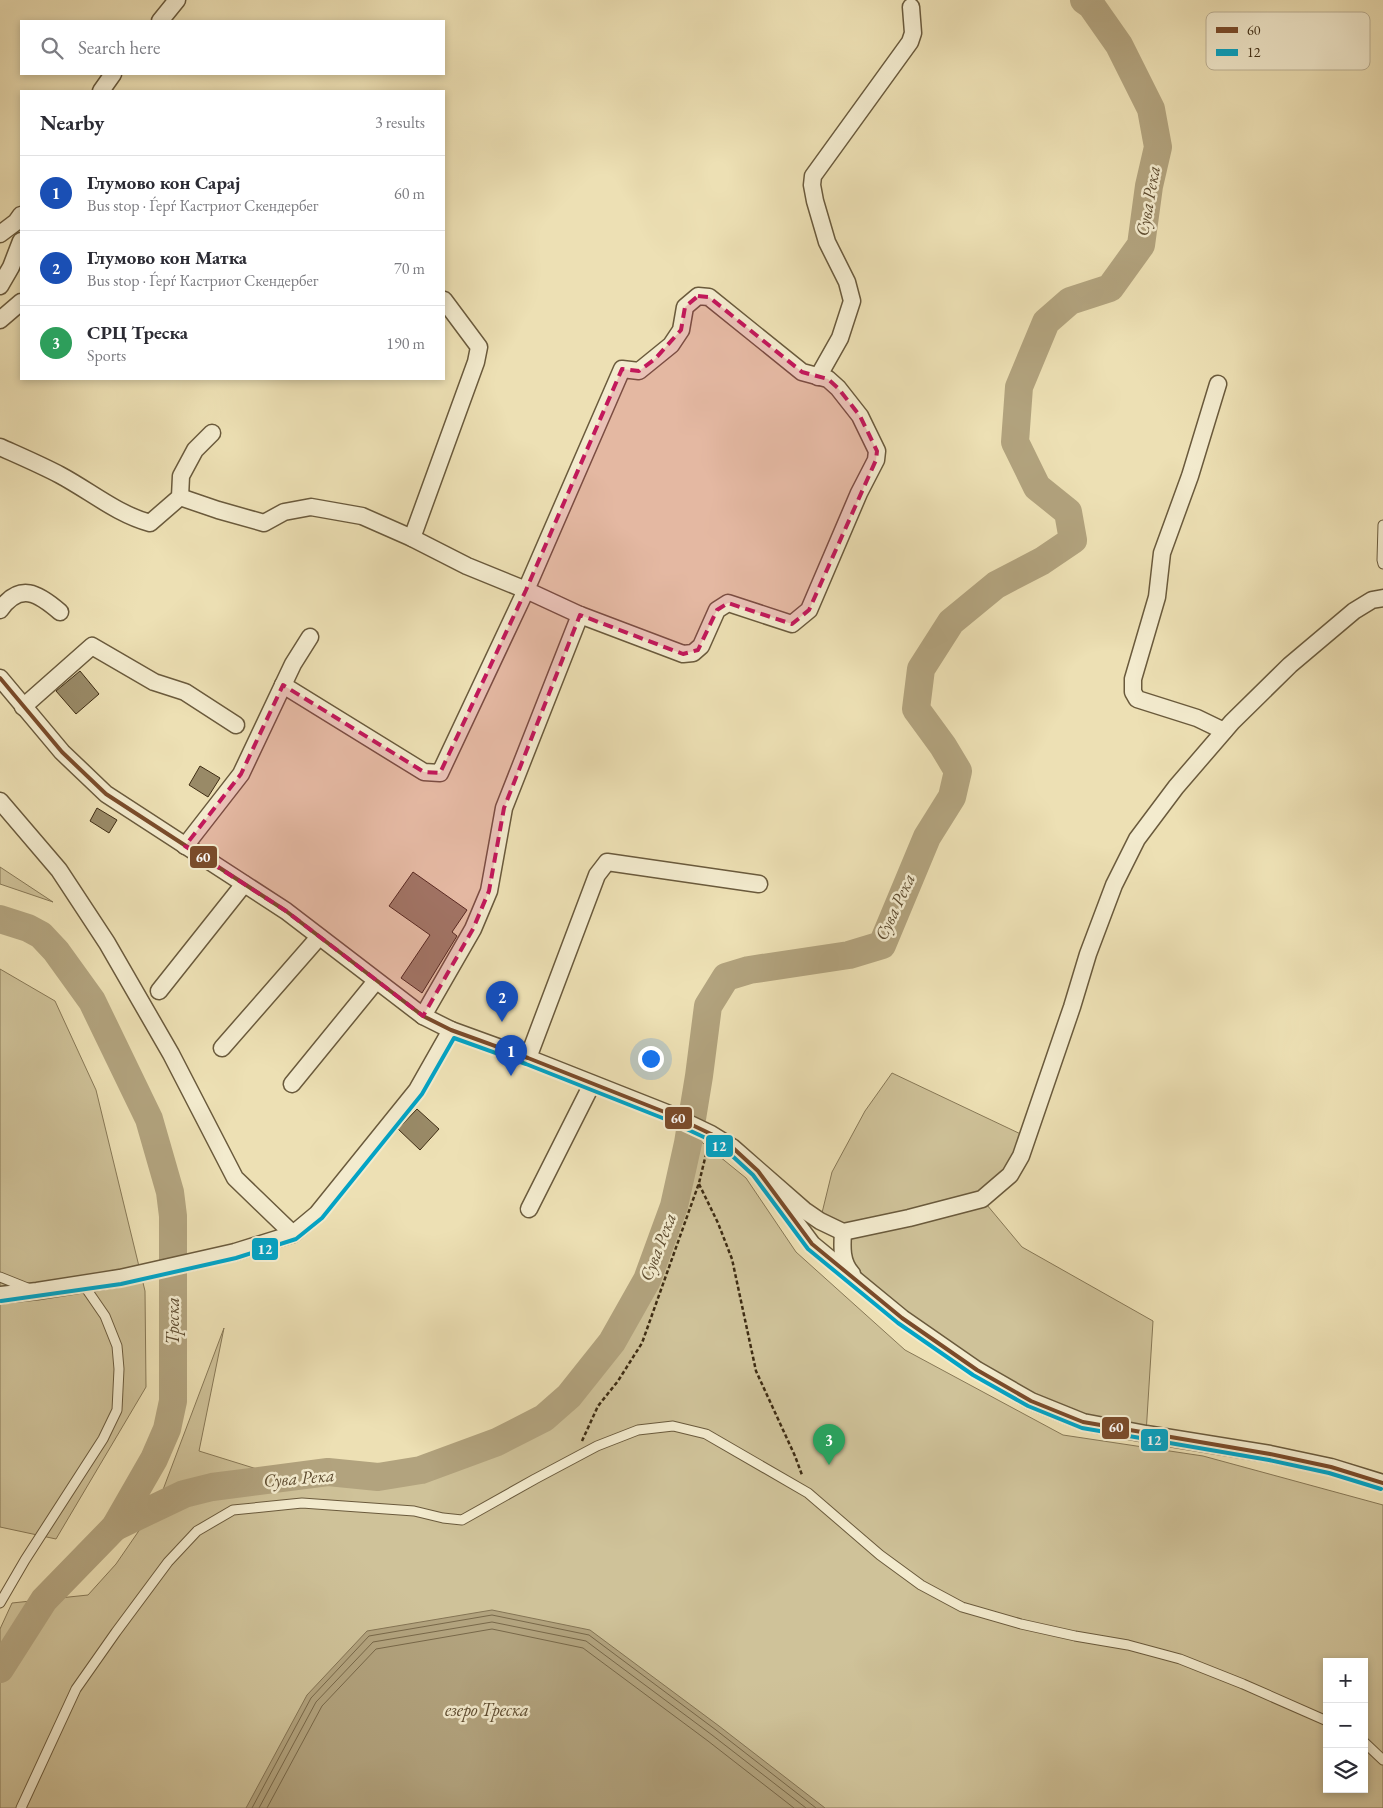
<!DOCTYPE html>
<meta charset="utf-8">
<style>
body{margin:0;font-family:"EB Garamond",serif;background:#f2f2f3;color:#2b2b33}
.controls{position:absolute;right:15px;bottom:15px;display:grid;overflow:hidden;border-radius:0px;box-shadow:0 2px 8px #0003}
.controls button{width:45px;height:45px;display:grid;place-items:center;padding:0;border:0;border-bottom:1px solid #e1e1e2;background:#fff;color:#2b2b33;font:25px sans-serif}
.you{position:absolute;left:650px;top:1058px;width:18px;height:18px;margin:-12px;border:4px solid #fff;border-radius:50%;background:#1a73e8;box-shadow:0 0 0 8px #1a73e833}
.badge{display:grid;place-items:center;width:32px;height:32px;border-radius:50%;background:#ea580c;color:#fff;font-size:16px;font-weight:700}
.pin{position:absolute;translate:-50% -41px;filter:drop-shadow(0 1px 2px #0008)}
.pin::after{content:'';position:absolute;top:26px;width:18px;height:15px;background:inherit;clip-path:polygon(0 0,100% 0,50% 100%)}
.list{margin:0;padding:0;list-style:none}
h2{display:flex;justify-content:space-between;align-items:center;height:65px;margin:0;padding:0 20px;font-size:21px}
h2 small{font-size:16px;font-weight:400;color:#7c7c81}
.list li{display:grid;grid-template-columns:32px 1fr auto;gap:15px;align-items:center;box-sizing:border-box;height:75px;padding:0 20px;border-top:1px solid #e1e1e2}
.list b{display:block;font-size:19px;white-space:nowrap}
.list p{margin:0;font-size:16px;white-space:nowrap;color:#7c7c81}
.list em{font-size:16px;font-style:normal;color:#7c7c81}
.icon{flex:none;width:28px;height:28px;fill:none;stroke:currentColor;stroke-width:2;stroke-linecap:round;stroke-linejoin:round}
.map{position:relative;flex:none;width:1383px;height:1808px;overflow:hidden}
.search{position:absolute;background:#fff;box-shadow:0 2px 8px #0003;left:20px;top:20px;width:425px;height:55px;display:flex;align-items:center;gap:12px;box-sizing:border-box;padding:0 18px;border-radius:0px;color:#7c7c81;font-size:19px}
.panel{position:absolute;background:#fff;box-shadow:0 2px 8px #0003;left:20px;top:90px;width:425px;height:290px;border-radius:0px}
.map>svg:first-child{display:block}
</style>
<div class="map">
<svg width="1383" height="1808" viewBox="0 0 1383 1808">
<rect width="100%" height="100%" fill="#ede0b4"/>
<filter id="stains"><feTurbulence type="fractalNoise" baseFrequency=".004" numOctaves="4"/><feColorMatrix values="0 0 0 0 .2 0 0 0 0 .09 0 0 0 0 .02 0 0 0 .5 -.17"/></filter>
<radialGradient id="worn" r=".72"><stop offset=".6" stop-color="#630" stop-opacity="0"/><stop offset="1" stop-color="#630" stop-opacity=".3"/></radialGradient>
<g fill="#cfc299" stroke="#877856" fill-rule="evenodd">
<polygon points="0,867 53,902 0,884"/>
<polygon points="0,969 55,1001 96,1090 145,1291 146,1387 56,1539 0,1527"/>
<polygon points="892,1073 1027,1137 1021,1156 982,1199 1022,1247 1153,1321 1146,1434 1031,1401 856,1280 842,1232 820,1221 832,1172 865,1111"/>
<path d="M693 1135 746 1178 796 1252 905 1350 1063 1435 1203 1456 1383 1505V1808H0V1629L12 1603 88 1595 116 1564 158 1503 224 1328 199 1451 289 1479 354 1475 484 1456 564 1397 621 1320 670 1202ZM1327 1662H1364V1789H1327Z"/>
</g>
<polygon fill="#b2a37e" stroke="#847454" points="492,1610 590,1630 719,1726 825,1808 246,1808 307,1695 367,1631"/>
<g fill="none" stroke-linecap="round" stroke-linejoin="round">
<g stroke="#786849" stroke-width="1">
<polyline points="252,1808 311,1698 369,1636 492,1615 589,1635 716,1730 816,1808"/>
<polyline points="259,1808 316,1702 373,1642 492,1622 586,1641 712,1735 806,1808"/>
<polyline points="267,1808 322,1706 376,1649 492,1629 583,1648 708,1741 794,1808"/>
</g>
<g stroke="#b2a37e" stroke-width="28">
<polyline points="0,919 28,928 41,935 56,951 92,1001 149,1119 170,1192 173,1216 173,1401 167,1429 154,1459 115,1527 44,1600 0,1669"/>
<polyline points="115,1527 184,1494 212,1487 328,1472 378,1477 421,1470 497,1442 544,1418 569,1396 612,1342 647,1280 674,1206 688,1143 699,1076 708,1006 726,977 749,970 849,955 882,945 927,837 952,797 958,771 943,746 916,709 921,669 951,622 996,585 1042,561 1073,540 1068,512 1037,487 1015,442 1019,387 1046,322 1070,301 1110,288 1141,245 1149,186 1158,147 1151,109 1119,45 1091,5 1084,0"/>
</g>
</g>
<g fill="#998a67" stroke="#3f2d14">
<polygon points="80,671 99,694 76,714 56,691"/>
<polygon points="200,766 220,778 208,797 189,785"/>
<polygon points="97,808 117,820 109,833 90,821"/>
<polygon points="413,872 467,910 452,932 457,936 422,993 401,978 430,935 389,906"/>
<polygon points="417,1109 439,1129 420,1150 398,1129"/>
</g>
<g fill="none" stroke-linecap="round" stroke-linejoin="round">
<g stroke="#6a5a3c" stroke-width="11">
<g id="lane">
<polyline points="1383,525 1382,560 1383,564"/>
<polyline points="0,1277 30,1289"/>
<polyline points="0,1603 25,1560 103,1439 117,1410 119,1369 117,1346 105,1316 83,1284"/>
<polyline points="1364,1742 1383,1760"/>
<polyline points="21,1808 76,1689 116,1632 168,1562 197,1531 233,1510 302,1503 414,1511 443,1518 462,1520 535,1479 597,1446 638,1430 673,1426 706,1434 808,1493 880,1555 921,1585 962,1607 1021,1624 1075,1636 1128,1645 1180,1659 1243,1684 1327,1721"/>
</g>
</g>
<g stroke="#6a5a3c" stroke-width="19">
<g id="street">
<polyline points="160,21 177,0"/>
<polyline points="101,91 113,74"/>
<polyline points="0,234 16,222 21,215"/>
<polyline points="0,286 11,267 21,241"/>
<polyline points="0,320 21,302"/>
<polyline points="818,377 840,338 852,301 847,282 827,242 815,201 812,185 813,176 910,42 913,33 911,7"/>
<polyline points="1218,384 1190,476 1162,553 1157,597 1133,679 1133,692 1137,699 1197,718 1224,731"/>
<path d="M0 447C20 456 41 465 60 475 90 491 117 514 150 523L180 497 181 476 195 450 212 433"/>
<polyline points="180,497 218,510 264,523 284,512 311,507 362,516 412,538 467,566 526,590 580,615 683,654 693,653 701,646 717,610 728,603 792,624 809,610 859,493 876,460 877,451 860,416 838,388 828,379 802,372 709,297 698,296 685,307 681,330 671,345 639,371 622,369 526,590 440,773 424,772 283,685"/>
<polyline points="412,538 476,362 479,347 444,300"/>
<path d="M0 610C20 582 38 593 60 612"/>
<polyline points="0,678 62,752 106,794 286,911 423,1016 451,1030 528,1058 667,1113 711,1134 732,1147 804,1210 820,1221 843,1232 909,1218 982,1199 1010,1175 1021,1156 1072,1007 1088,954 1114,885 1137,839 1176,787 1232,722 1290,665 1354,611 1372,600 1383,598"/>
<polyline points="23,707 92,646 154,682 185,692 236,725"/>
<polyline points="0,801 59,870 107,943 171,1054 235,1178 293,1234"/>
<polyline points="185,846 241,774 293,664 310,637"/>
<polyline points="159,991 244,884"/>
<polyline points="423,1016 473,929 489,891 504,808 580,615"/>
<polyline points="222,1048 319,937"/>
<polyline points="528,1058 597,875 607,862 759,884"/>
<polyline points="292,1084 376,981"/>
<polyline points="774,1193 812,1244 902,1318 977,1370 1031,1401 1083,1422 1146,1434 1270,1454 1331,1467 1383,1483"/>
<polyline points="529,1209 592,1084"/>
<path d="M843 1232C842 1247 841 1262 852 1274"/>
<polyline points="0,1295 37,1291 120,1278 235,1252 293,1234 317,1214 417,1090 451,1030"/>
</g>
</g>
<g stroke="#3f2d14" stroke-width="2.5" stroke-dasharray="4 2.5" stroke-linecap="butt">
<polyline points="699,1184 718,1223 732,1259 756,1371 795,1456 802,1475"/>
<polyline points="582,1441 598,1406 618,1381 642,1343 699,1183 707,1150"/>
</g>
<use href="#lane" stroke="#f3ebce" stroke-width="9"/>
<use href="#street" stroke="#f3ebce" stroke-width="16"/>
<g stroke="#f3ebce" stroke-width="8">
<polyline id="bus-1" points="0,678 62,752 106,794 286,911 423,1016 451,1030 528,1058 667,1113 711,1134 732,1147 758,1171 812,1244 902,1318 977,1370 1031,1401 1083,1422 1270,1454 1331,1467 1383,1483"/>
</g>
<g stroke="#f3ebce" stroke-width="8">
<polyline id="bus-2" points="1,1301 121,1284 236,1258 296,1239 322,1218 422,1094 454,1038 526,1064 665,1119 708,1139 728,1152 753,1175 808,1249 898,1323 973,1375 1028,1406 1082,1428 1269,1460 1329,1473 1381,1489"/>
</g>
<use href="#bus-1" stroke="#7a4b2a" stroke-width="4"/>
<use href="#bus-2" stroke="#03a3c5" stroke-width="4"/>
</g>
<path fill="#c2185b" fill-opacity="0.2" stroke="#c2185b" stroke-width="4" stroke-dasharray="10 6" stroke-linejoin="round" d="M698 296 709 297 802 372 828 379 838 388 860 416 877 451 876 460 809 610 792 624 728 603 717 610 698 650 683 654 580 615 504 808 489 891 473 929 423 1016 286 911 185 846 241 774 283 685 424 772 440 773 526 590 622 369 639 371 655 359 681 330 685 307Z"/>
<g text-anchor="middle" stroke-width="5" stroke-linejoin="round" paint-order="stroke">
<g font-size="18" font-style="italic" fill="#5c4a2e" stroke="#f3ebce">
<text transform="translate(1148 201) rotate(-80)" y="6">Сува Река</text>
<text transform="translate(895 907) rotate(-65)" y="6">Сува Река</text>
<text transform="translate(658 1247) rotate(-69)" y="6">Сува Река</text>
<text transform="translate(173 1321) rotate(-90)" y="6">Треска</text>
<text transform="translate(299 1478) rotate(-5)" y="6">Сува Река</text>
<text x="487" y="1716">езеро Треска</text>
</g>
</g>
<rect x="1206" y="12" width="164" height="58" rx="8" fill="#f3ebce" stroke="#bdb296" stroke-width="1"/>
<rect x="1216" y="27" width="22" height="6" fill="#7a4b2a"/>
<rect x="1216" y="49" width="22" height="7" fill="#03a3c5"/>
<g font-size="14" fill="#3f2d14">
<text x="1247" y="35">60</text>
<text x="1247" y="57">12</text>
</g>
<g stroke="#f3ebce" stroke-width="2">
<rect x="189" y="845" width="29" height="24" rx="5" fill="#7a4b2a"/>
<rect x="664" y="1106" width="29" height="24" rx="5" fill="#7a4b2a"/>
<rect x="705" y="1134" width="29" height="24" rx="5" fill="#03a3c5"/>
<rect x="251" y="1237" width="28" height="24" rx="5" fill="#03a3c5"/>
<rect x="1101" y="1416" width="29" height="24" rx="5" fill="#7a4b2a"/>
<rect x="1140" y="1428" width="29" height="24" rx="5" fill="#03a3c5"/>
</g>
<g font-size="14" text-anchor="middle" font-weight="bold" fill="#fff">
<text x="203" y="862">60</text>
<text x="678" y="1123">60</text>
<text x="719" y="1151">12</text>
<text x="265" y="1254">12</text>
<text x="1116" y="1432">60</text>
<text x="1154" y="1445">12</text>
</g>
<rect width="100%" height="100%" filter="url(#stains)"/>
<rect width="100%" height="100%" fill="url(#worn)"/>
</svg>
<div class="controls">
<button>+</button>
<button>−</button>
<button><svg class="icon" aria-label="layers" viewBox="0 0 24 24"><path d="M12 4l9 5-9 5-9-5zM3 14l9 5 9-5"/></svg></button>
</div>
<div class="you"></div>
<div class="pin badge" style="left:511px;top:1076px;background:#1a4fb4">1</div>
<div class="pin badge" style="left:502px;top:1022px;background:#1a4fb4">2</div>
<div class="pin badge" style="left:829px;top:1465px;background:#2e9e5b">3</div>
<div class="search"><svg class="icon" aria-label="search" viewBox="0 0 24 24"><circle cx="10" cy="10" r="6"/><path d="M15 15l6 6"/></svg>Search here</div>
<section class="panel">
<h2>Nearby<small>3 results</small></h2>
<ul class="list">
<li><span class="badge" style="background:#1a4fb4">1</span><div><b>Глумово кон Сарај</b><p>Bus stop · Ѓерѓ Кастриот Скендербег</p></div><em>60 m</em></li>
<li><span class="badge" style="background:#1a4fb4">2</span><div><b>Глумово кон Матка</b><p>Bus stop · Ѓерѓ Кастриот Скендербег</p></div><em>70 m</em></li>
<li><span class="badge" style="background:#2e9e5b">3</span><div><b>СРЦ Треска</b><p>Sports</p></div><em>190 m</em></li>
</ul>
</section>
</div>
